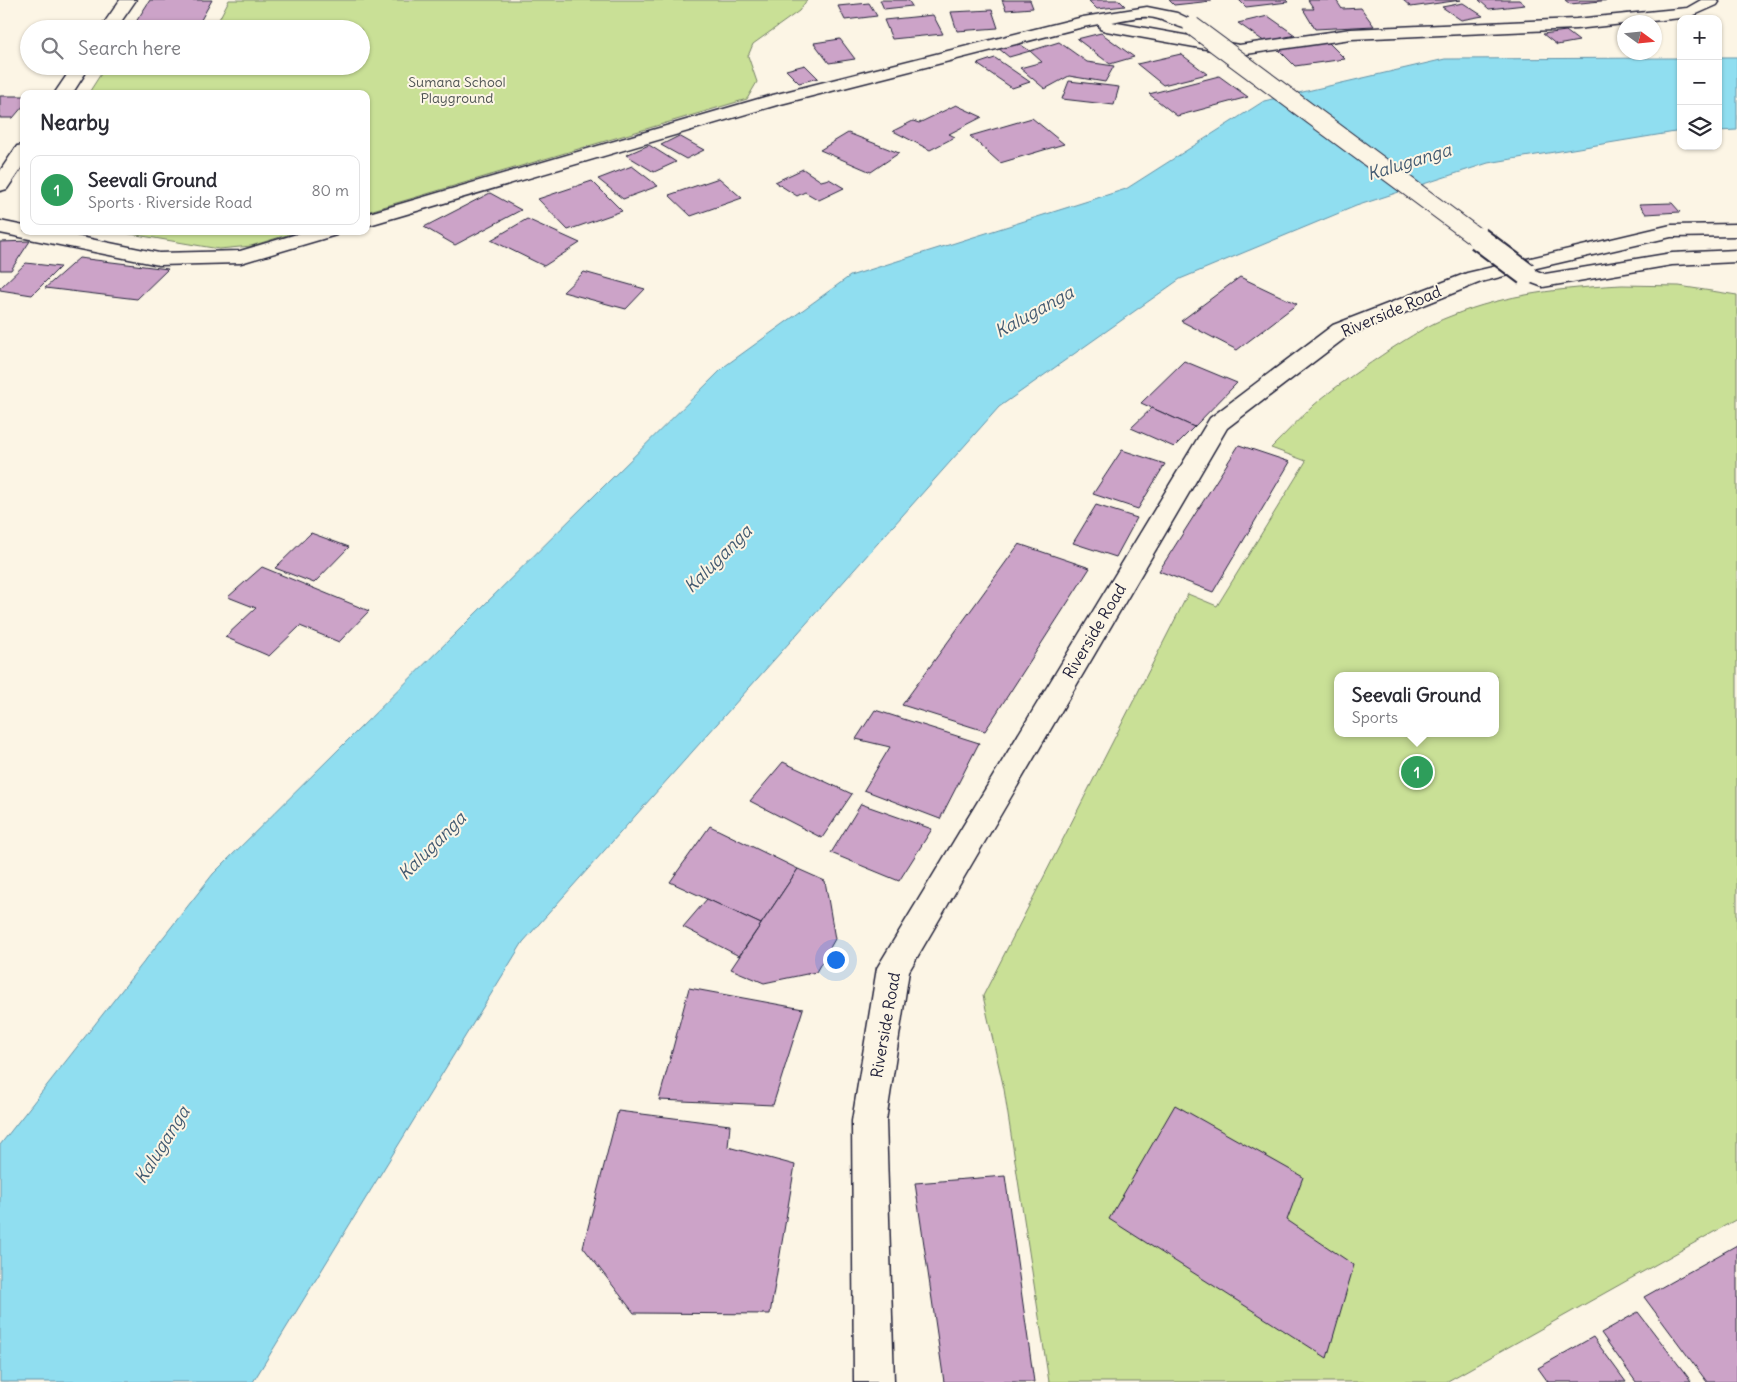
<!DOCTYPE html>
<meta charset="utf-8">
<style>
body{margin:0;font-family:Delius,sans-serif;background:#f2f2f3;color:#2b2b33}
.controls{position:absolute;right:15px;top:15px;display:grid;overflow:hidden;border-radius:10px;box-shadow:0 1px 4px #0004}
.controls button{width:45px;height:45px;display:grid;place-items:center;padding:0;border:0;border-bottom:1px solid #e1e1e2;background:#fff;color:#2b2b33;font:25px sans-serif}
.compass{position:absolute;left:1617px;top:15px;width:45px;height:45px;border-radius:50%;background:#fff;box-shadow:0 1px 4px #0004;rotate:105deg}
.you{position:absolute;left:835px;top:959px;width:18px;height:18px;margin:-12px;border:4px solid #fff;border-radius:50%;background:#1a73e8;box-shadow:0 0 0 8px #1a73e833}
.badge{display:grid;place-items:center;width:32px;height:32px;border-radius:50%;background:#0b8043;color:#fff;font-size:16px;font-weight:700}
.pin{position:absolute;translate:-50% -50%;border:2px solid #fff;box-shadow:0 1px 5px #0006}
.popup{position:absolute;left:1334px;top:672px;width:165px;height:65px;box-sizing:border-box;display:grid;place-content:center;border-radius:10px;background:#fff;filter:drop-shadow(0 1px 4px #0005);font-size:16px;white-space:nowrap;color:#7c7c81}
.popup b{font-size:19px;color:#2b2b33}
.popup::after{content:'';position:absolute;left:50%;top:100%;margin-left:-10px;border:10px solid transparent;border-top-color:#fff}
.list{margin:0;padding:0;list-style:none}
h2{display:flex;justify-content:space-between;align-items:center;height:65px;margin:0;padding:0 20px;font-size:21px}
h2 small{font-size:16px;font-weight:400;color:#7c7c81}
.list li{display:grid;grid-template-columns:32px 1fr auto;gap:15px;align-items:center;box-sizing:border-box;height:70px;margin:0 10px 10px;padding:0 10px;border:1px solid #e1e1e2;border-radius:10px}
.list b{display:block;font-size:19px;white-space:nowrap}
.list p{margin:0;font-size:16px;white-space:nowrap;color:#7c7c81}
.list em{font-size:16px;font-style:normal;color:#7c7c81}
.icon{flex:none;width:28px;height:28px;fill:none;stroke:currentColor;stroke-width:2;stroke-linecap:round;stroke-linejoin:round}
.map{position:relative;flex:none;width:1737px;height:1382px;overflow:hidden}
.search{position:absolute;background:#fff;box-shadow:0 1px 4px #0004;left:20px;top:20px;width:350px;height:55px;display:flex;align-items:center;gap:12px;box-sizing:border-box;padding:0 18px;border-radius:28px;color:#7c7c81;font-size:19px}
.panel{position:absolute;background:#fff;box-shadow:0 1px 4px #0004;left:20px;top:90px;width:350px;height:145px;border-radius:10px}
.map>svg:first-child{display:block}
</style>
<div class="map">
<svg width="1737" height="1382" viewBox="0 0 1737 1382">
<rect width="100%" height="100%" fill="#fcf5e5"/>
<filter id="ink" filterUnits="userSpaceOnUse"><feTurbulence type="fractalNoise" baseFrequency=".02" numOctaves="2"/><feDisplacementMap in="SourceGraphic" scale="10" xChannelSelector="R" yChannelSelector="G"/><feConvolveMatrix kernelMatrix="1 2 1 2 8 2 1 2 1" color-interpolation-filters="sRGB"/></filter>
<g filter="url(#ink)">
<g fill="#c9e096" stroke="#768168" fill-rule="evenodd">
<polygon points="229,0 807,0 799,11 753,44 748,56 757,82 747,99 366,212 366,94 88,94 106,66 361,66 361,29 214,29"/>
<polygon points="113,231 300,231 251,246 219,249"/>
<path d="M1622 285 1679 286 1737 295V1219L1446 1382H1049L1004 1089 983 996 1188 594 1217 606 1306 461 1271 448C1285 434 1299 419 1314 405 1338 384 1365 367 1391 349 1410 337 1429 324 1451 316 1506 294 1563 288 1622 285ZM1338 676H1496V733H1338Z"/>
</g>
<g fill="#90def0" stroke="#6493a8">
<polygon points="1718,57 1737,57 1737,130 1718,131"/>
<polygon points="1681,58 1681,131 1488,163 1356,206 1180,279 999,407 523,942 253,1382 0,1382 0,1145 213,874 725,366 850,276 1126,189 1264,101 1445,59"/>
</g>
<g fill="#cca3c8" stroke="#22223b">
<polygon points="150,0 212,0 197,27 132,28"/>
<polygon points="880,0 908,0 912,6 884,9"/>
<polygon points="1002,0 1030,0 1033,8 1006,10"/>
<polygon points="1097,0 1119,0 1125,6 1097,9 1089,1"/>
<polygon points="1169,0 1211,0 1212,1 1174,5"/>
<polygon points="1239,0 1286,0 1288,2 1246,7"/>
<polygon points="1308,0 1336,0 1342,9 1361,8 1374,26 1315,29 1303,9 1314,9"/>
<polygon points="1403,0 1461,0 1411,7"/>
<polygon points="1479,0 1519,0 1525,5 1489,9"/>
<polygon points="1565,0 1611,0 1570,4"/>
<polygon points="869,3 877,16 845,20 838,6"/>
<polygon points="1463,3 1483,16 1461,20 1442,7"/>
<polygon points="992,10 998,28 957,31 951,12"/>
<polygon points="933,15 943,34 892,39 884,20"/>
<polygon points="1268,16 1295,35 1265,42 1238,23"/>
<polygon points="1566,31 1579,41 1557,45 1543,34"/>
<polygon points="1101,33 1134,57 1110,64 1077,39"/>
<polygon points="840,39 855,59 829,63 814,43"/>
<polygon points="1059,42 1087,62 1114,66 1105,82 1069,76 1045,89 1020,68 1042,62 1030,51"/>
<polygon points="1328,42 1345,59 1295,66 1278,49"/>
<polygon points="1018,43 1030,51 1009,57 998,48"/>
<polygon points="1181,54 1207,74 1163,85 1137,64"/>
<polygon points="995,58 1030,82 1012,88 977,64"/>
<polygon points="805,65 818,78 799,83 786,70"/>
<polygon points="1219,76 1248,97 1177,116 1149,94"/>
<polygon points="1069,81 1119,87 1114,105 1062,99"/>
<polygon points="0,96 24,96 24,105 13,118 0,118"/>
<polygon points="956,105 982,117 949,134 955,137 930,150 893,131 913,121 919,123"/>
<polygon points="1032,118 1064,144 1000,163 970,136"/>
<polygon points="848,133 899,153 871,172 820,150"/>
<polygon points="679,136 704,150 686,159 661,145"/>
<polygon points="649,145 676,162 654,172 626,155"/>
<polygon points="632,166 658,186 623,199 598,179"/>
<polygon points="803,169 821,181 829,179 844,188 819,200 805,192 797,196 775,182"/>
<polygon points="719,178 742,198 691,216 669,195"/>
<polygon points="592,181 622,211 568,230 538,199"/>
<polygon points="490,193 521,210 455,245 424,227"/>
<polygon points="1672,203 1680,212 1646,214 1639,204"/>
<polygon points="527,219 580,243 544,266 491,240"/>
<polygon points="30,241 11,270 0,270 0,242"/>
<polygon points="79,258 168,269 137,299 45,288"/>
<polygon points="26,263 60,267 32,295 0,290 0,288"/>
<polygon points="584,272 645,289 626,309 563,292"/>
<polygon points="1240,277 1297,304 1237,350 1181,321"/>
<polygon points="1184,361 1237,383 1194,427 1141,403"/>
<polygon points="1152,408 1194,427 1174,447 1131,428"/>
<polygon points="1239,445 1290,462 1213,592 1159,571"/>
<polygon points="1122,450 1165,464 1138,509 1093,494"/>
<polygon points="1096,505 1137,518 1116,557 1073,543"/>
<polygon points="311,533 349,547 314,583 275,568"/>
<polygon points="1019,544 1090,568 985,731 902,705"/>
<polygon points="262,567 369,611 339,642 300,626 269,656 225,637 256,608 228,597"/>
<polygon points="875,710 979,743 940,819 864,790 890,747 856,739"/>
<polygon points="783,762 852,794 822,838 750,801"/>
<polygon points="861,804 932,829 899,881 831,853"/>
<polygon points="710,826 798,869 761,924 670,882"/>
<polygon points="798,869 825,881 835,939 816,972 764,983 731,969"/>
<polygon points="707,899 761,924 739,956 683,927"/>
<polygon points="689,988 803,1009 773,1105 659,1100"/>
<polygon points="1175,1105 1303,1177 1287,1220 1354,1265 1327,1358 1109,1219"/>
<polygon points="618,1111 730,1125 728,1147 795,1165 770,1314 634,1313 583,1247"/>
<polygon points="1005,1176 1034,1382 944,1382 915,1183"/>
<polygon points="1737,1245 1737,1382 1707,1382 1644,1297"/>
<polygon points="1638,1312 1691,1381 1636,1382 1601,1333"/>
<polygon points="1593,1337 1626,1382 1548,1382 1538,1368"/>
</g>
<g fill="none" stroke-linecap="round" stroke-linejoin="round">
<g stroke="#22223b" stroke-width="3">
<g id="street">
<path d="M1701 0H1718L1719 2 1717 5 1690 17 1576 29 1351 39 1239 55 1106 31 1100 29 1099 24 1083 27 777 105 366 226V214L765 97 1083 17 1147 7 1177 13 1198 23 1200 26 1198 29C1185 33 1165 18 1148 17 1137 16 1124 20 1112 22L1239 45 1351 29 1576 19 1687 8Z"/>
<polygon points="0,221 24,226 24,231 51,231 159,253 240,251 307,231 339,231 336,235 241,263 159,265 0,233"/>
<polygon points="1737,224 1737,236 1671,237 1532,269 1545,274 1672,253 1737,250 1737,262 1672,265 1543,287 1519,278 1516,273 1481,282 1349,335 1227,428 909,971 886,1121 894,1382 854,1382 852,1121 877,968 1210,418 1333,325 1467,273 1671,225"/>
</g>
</g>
<g stroke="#22223b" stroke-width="3">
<g id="secondary">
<polygon points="120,0 136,0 116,29 100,29"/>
<polygon points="73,66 90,66 72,94 54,94"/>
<polygon points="24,145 24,164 7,189 0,191 0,171 17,146"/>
</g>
</g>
<use href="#street" fill="#fcf5e5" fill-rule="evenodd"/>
<use href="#secondary" fill="#fcf5e5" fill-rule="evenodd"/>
<g stroke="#22223b" stroke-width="20" stroke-linecap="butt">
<polyline id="street-bridge-far1" points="1192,26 1479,239"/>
</g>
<g stroke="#22223b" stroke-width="26" stroke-linecap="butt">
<polyline id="street-bridge" points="1478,238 1526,274"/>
</g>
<use href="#street-bridge-far1" stroke="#fcf5e5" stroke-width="18"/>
<use href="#street-bridge" stroke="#fcf5e5" stroke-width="22"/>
</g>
</g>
<g text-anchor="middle" stroke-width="4" stroke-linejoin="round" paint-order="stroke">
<g font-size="14" fill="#4c5252" stroke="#fcf5e5">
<text x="457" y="87">Sumana School<tspan x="457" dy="16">Playground</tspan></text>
</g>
<g font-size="16" fill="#22223b" stroke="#fcf5e5">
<text transform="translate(1391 311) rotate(-23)" y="6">Riverside Road</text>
<text transform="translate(1094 631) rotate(-59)" y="6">Riverside Road</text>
<text transform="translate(885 1025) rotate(-80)" y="6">Riverside Road</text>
</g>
<g font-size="18" font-style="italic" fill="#435a71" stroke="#fcf5e5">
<text transform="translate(1409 162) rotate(-17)" y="6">Kaluganga</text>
<text transform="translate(1034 312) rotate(-29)" y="6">Kaluganga</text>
<text transform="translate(718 559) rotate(-45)" y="6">Kaluganga</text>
<text transform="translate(432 846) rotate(-45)" y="6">Kaluganga</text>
<text transform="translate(162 1145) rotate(-58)" y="6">Kaluganga</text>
</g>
</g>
</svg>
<div class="controls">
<button>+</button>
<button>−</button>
<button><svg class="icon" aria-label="layers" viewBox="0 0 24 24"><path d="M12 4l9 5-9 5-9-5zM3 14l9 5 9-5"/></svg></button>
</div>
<svg class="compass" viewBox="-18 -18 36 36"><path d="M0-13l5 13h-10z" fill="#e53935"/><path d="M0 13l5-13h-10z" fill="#7c7c81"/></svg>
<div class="you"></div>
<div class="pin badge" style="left:1417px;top:772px;background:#2e9e5b">1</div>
<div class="popup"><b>Seevali Ground</b>Sports</div>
<div class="search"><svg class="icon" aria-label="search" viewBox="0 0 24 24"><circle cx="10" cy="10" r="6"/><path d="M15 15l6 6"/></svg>Search here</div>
<section class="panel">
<h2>Nearby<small></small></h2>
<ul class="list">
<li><span class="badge" style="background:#2e9e5b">1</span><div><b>Seevali Ground</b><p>Sports · Riverside Road</p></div><em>80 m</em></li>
</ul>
</section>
</div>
